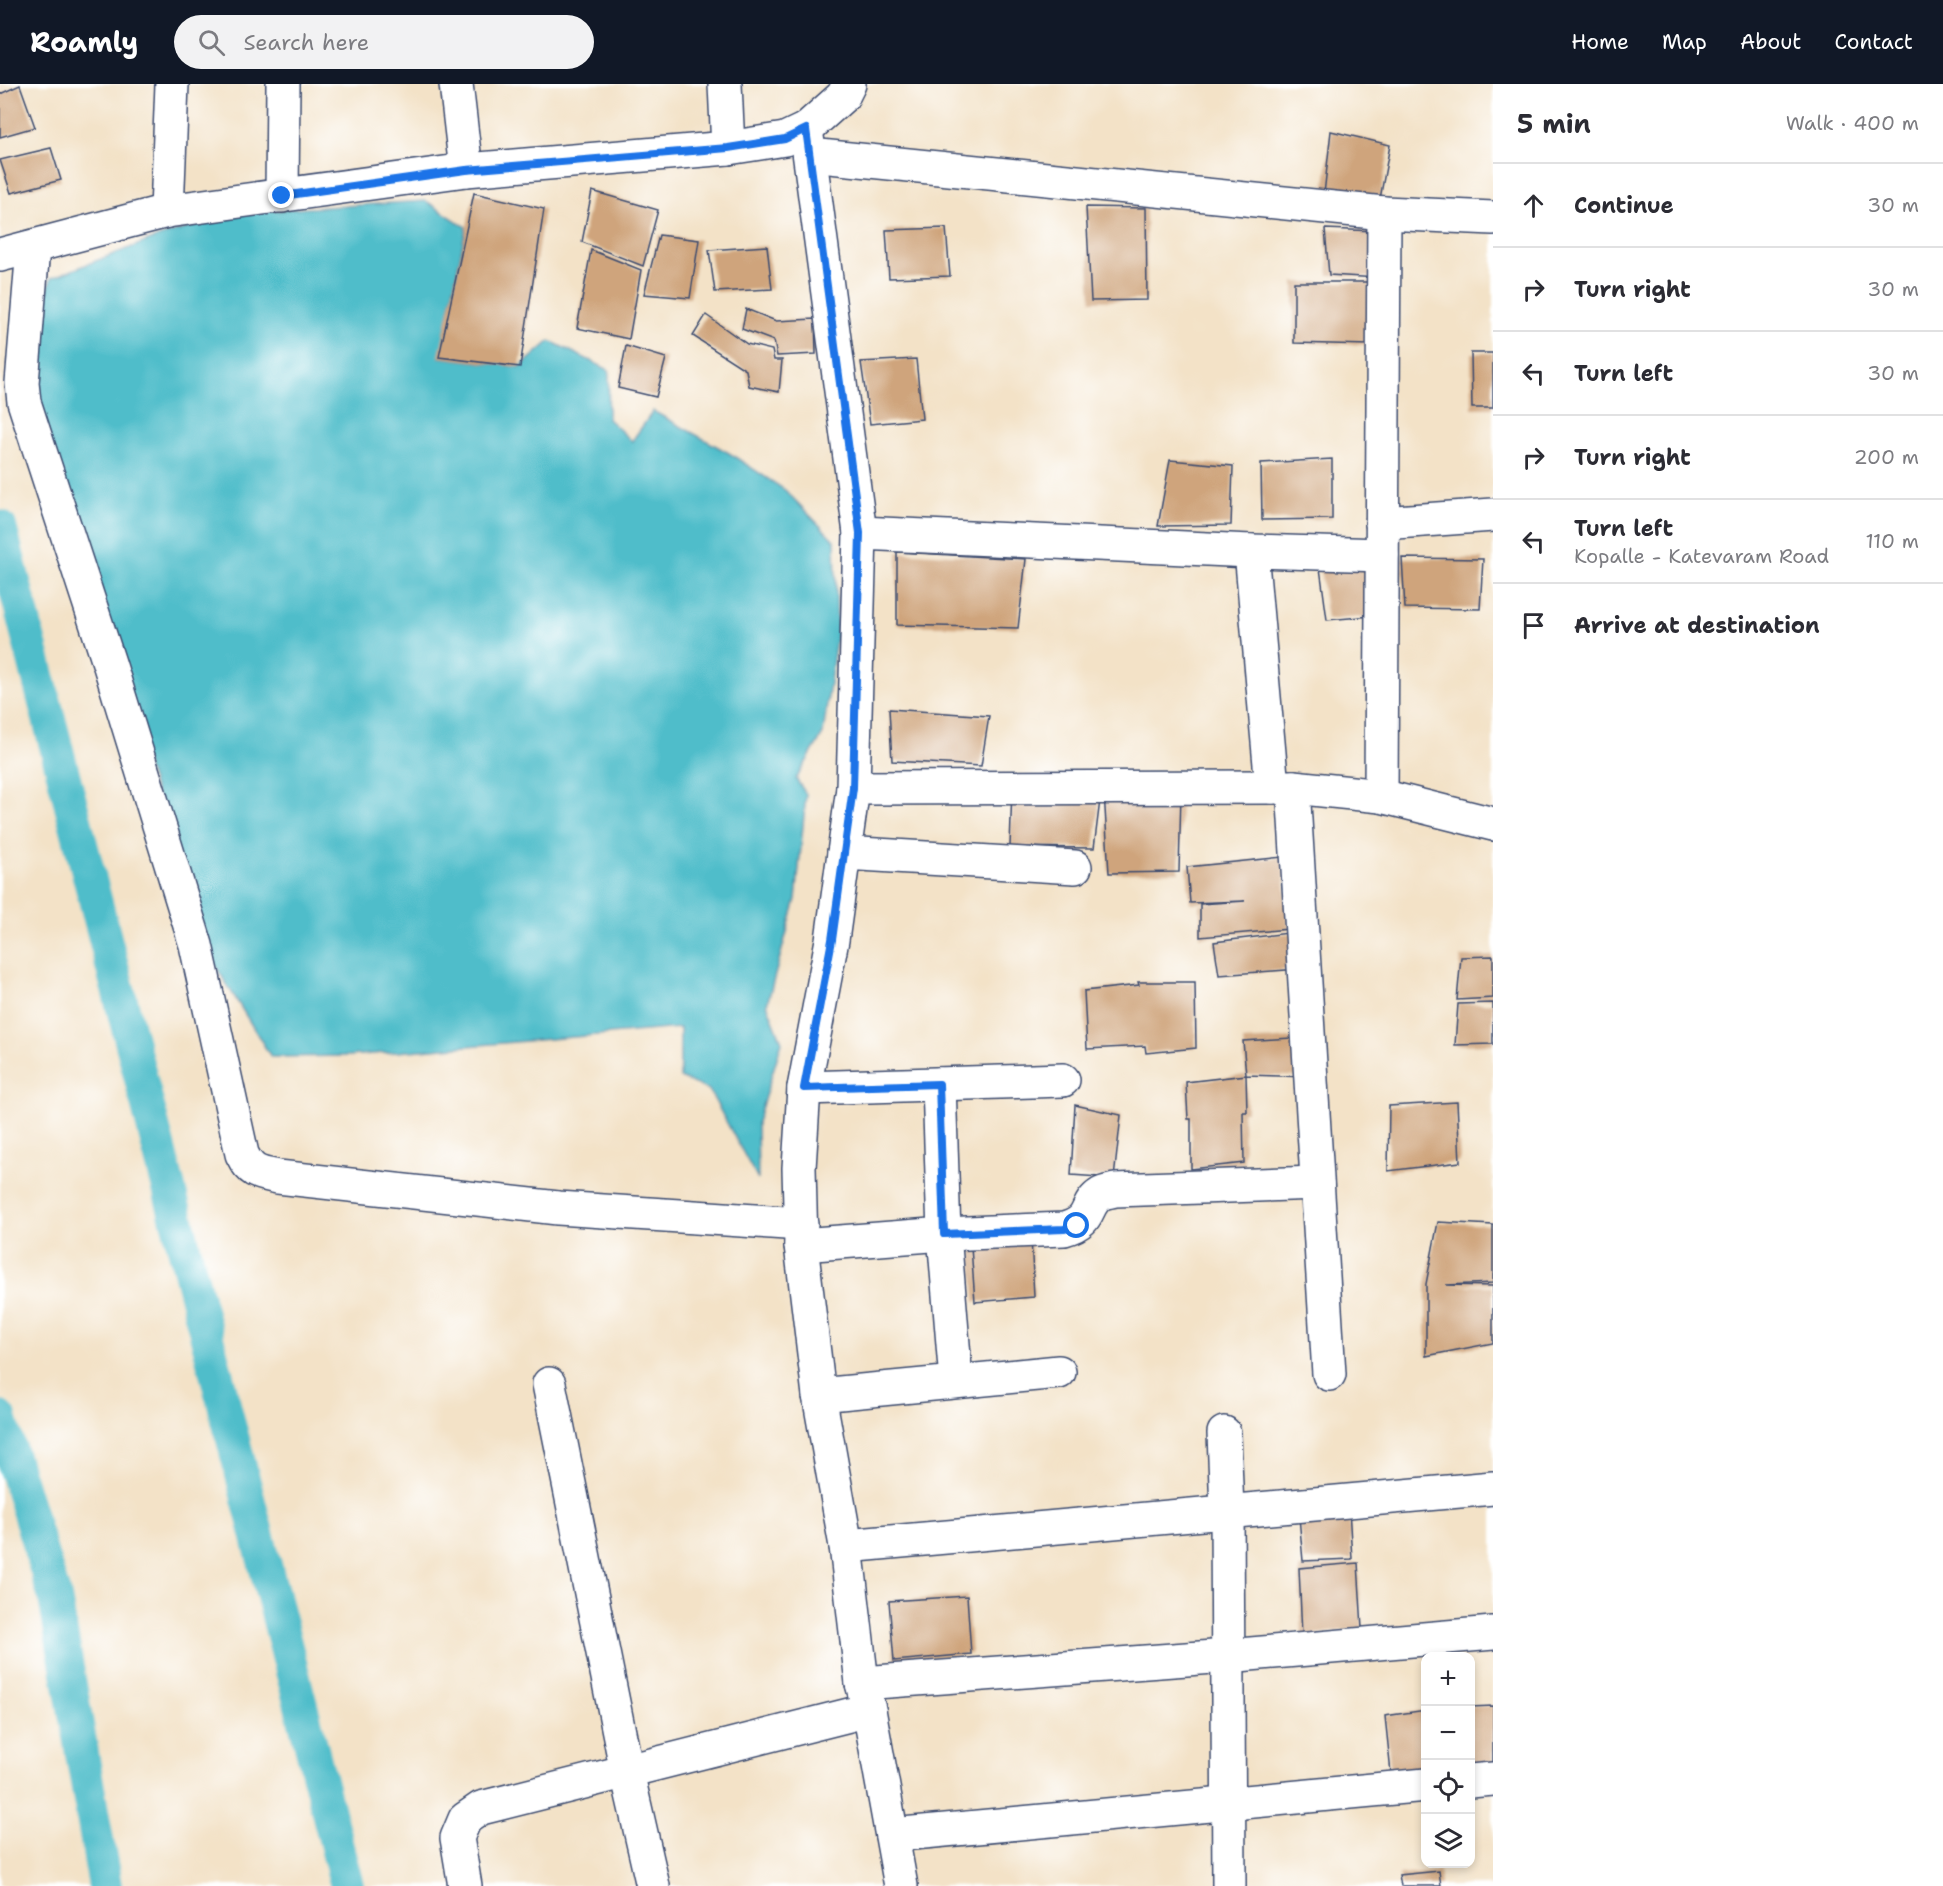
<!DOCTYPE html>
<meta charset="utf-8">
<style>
body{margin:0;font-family:"Shantell Sans",sans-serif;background:#f2f2f3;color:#2b2b33}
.controls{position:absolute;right:18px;bottom:18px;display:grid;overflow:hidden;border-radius:12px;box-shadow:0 3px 9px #0003}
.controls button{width:54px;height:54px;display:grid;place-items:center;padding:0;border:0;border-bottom:2px solid #e1e1e2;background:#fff;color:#2b2b33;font:30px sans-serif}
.stop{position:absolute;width:18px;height:18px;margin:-14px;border:4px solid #1a73e8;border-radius:50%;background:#fff}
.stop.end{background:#1a73e8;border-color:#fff;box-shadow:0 2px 6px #0008}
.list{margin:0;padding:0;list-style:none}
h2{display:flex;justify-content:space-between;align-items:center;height:78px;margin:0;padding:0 24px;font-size:26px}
h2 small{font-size:20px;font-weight:400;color:#7c7c81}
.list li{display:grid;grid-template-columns:39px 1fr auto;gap:18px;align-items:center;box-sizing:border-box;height:84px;padding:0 24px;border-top:2px solid #e1e1e2}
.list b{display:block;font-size:22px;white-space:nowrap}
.list p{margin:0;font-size:20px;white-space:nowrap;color:#7c7c81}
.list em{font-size:20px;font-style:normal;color:#7c7c81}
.icon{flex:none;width:33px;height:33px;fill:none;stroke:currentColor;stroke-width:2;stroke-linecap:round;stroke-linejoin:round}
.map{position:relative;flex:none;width:1493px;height:1802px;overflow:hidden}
header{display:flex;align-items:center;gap:36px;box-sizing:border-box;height:84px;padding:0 30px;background:#111827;color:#fff}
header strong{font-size:28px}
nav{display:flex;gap:33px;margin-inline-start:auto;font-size:21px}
.search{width:420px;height:54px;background:#f2f2f3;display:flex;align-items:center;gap:15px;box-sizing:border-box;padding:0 21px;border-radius:33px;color:#7c7c81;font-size:22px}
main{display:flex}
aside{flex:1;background:#fff}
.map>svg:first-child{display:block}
</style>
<header>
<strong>Roamly</strong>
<div class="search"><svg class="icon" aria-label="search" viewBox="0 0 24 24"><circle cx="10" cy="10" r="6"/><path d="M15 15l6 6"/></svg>Search here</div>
<nav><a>Home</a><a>Map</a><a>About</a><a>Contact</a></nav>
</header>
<main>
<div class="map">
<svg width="1493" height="1802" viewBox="0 0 1493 1802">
<rect width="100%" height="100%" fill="#fff"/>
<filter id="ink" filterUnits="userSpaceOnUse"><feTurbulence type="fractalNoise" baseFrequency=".0167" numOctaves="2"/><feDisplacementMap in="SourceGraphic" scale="12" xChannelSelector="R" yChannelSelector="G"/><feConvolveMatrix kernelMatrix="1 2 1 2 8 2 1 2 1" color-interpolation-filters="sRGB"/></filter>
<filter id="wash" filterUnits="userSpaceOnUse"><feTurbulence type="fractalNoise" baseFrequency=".008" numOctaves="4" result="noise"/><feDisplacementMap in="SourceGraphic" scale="24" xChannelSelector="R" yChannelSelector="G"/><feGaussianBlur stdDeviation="1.35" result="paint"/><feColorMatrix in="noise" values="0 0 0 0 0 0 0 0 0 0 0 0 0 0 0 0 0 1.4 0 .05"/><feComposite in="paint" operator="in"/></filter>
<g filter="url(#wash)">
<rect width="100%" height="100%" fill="#f3e2c7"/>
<polygon fill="#50bdca" stroke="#367694" stroke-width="1.5" points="426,117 466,143 440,273 520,283 550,257 609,286 608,335 632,357 653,327 729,369 785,406 835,457 837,547 823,650 796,695 806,710 796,815 767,920 782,958 757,1038 758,1096 709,1006 680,994 680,944 349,972 271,973 212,876 24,319 41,232 51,194 161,152 242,128"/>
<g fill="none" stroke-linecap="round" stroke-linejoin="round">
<g stroke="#50bdca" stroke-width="34">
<polyline points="0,443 347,1802"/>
<polyline points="0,1334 55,1514 105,1802"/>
</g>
</g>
<g id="blocks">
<g fill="#cfa47c">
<polygon points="20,1 35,43 0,53 0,10"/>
<polygon points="1331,47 1390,61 1380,115 1324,110"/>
<polygon points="51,64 61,96 11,109 0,76"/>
<polygon points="592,107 658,126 643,182 582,158"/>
<polygon points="474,109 544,125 520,283 439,273"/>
<polygon points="1086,123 1146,124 1147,216 1091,217"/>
<polygon points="946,144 950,192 889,194 886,146"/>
<polygon points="1325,145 1376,147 1378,194 1329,191"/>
<polygon points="659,151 699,156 690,214 644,210"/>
<polygon points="767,162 772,205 715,208 709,166"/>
<polygon points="591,166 641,186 629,255 577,244"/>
<polygon points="1294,198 1370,198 1369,261 1294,259"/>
<polygon points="746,225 776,237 815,235 816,270 777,272 774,257 742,245"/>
<polygon points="706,231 747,260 772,266 774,276 782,276 779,308 749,302 746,286 693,252"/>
<polygon points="626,262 666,274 656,313 618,304"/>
<polygon points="1471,269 1493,269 1493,324 1472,324"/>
<polygon points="916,275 922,335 870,340 861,278"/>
<polygon points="1332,375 1332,435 1262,436 1261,379"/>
<polygon points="1170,376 1233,382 1231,441 1158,442"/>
<polygon points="897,468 1026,475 1018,544 897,541"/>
<polygon points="1402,474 1483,475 1480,525 1405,524"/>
<polygon points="1372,482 1372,532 1327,536 1320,484"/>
<polygon points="889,625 989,632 981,682 892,677"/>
<polygon points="1012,704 1101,708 1094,764 1010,763"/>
<polygon points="1104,708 1181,709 1179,788 1109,789"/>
<polygon points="1283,773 1289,845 1200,853 1200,820 1245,817 1190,819 1187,783"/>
<polygon points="1297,848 1299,885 1219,891 1214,858"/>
<polygon points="1493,872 1493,914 1457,916 1461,873"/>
<polygon points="1138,898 1195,898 1196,964 1146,969 1145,962 1087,965 1084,907 1139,901"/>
<polygon points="1493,919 1493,960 1455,961 1458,920"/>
<polygon points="1308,953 1308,993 1246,991 1247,1028 1243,1028 1244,1079 1191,1085 1191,1035 1188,1035 1186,998 1246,991 1243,957"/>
<polygon points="1457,1018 1460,1078 1388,1087 1389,1022"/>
<polygon points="1075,1021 1121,1031 1114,1094 1071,1091"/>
<polygon points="1438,1138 1493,1141 1493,1199 1446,1201 1493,1202 1493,1259 1426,1272 1426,1200"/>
<polygon points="970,1149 1031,1153 1034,1213 975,1218"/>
<polygon points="1349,1425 1352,1475 1303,1477 1299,1433"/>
<polygon points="1358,1479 1362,1544 1302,1552 1299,1484"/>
<polygon points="967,1512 971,1570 894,1577 889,1517"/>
<polygon points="1493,1622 1493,1678 1470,1681 1470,1623"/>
<polygon points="1426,1626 1426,1686 1391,1689 1385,1632"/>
<polygon points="1439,1787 1441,1802 1401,1802 1399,1791"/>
</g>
</g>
</g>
<g filter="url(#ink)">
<use href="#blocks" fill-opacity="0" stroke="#3b4a6e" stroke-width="1.5"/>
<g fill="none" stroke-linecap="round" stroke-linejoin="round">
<g stroke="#3b4a6e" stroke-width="36">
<g id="minor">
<polyline points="456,0 466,86"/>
<polyline points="725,0 728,64"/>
<polyline points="806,45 843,12 849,0"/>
<polyline points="810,71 1384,129 1493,134"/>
<polyline points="282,112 283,0"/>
<polyline points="167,127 172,0"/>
<path d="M33 164 22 299 24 318 110 582 196 861 242 1070C251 1089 259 1089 278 1093L558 1124 801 1140"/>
<polyline points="1382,439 1493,431"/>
<polyline points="860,449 1251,467 1382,471"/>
<polyline points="1251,467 1272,703"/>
<polyline points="1293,703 1329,1290"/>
<polyline points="853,704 1293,703 1381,712 1493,740"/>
<polyline points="1381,712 1384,129"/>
<polyline points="844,769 1075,783"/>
<polyline points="939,1000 944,1150 956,1297"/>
<polyline points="804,1004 1063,996"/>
<path d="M801 1161 944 1150 1064 1145C1094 1137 1083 1121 1101 1110 1104 1108 1111 1107 1115 1106L1317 1099"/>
<polyline points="549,1300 627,1688 653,1802"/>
<polyline points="819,1311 1059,1288"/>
<polyline points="1224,1349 1227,1427 1229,1802"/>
<polyline points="846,1462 1493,1404"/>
<polyline points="862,1599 1227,1572 1493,1549"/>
<polyline points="1470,1697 1493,1695"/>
<polyline points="892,1751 1426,1701"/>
<polyline points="465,1802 457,1754 465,1735 481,1724 869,1626"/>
</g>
</g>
<g stroke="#3b4a6e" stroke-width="36">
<polyline id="major" points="0,171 167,127 466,86 728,64 785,55 806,45 860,449 853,704 832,856 804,1004 799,1084 801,1161 819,1311 846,1462 862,1599 869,1626 901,1802"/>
</g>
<use href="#minor" stroke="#fff" stroke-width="33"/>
<use href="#major" stroke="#fff" stroke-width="33"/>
</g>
</g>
<g fill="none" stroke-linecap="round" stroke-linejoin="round" filter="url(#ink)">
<polyline stroke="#1a73e8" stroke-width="8" points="282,112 466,86 728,64 785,55 806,45 860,449 853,704 832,856 804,1004 939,1000 944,1150 1064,1145 1077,1142"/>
</g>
</svg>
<div class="controls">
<button>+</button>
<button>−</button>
<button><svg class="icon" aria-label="locate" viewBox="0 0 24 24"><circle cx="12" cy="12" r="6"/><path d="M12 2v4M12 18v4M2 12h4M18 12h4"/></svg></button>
<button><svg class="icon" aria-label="layers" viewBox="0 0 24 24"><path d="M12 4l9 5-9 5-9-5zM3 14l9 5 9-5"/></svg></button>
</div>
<div class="stop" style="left:1077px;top:1142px"></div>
<div class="stop end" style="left:282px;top:112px"></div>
</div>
<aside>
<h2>5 min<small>Walk · 400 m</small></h2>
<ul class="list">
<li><svg class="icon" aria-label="ahead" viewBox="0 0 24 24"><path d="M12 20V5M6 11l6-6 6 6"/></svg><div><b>Continue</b></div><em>30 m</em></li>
<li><svg class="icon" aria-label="right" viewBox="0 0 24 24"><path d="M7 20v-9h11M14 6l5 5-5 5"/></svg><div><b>Turn right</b></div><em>30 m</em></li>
<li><svg class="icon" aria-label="left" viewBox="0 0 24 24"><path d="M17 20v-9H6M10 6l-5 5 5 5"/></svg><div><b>Turn left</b></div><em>30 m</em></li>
<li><svg class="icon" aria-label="right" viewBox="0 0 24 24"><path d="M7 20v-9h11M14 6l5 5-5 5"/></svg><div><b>Turn right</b></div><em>200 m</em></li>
<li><svg class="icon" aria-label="left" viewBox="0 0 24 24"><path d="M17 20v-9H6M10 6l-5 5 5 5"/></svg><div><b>Turn left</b><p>Kopalle - Katevaram Road</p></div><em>110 m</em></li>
<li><svg class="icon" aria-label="arrive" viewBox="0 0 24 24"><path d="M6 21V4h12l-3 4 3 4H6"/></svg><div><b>Arrive at destination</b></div></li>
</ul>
</aside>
</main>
